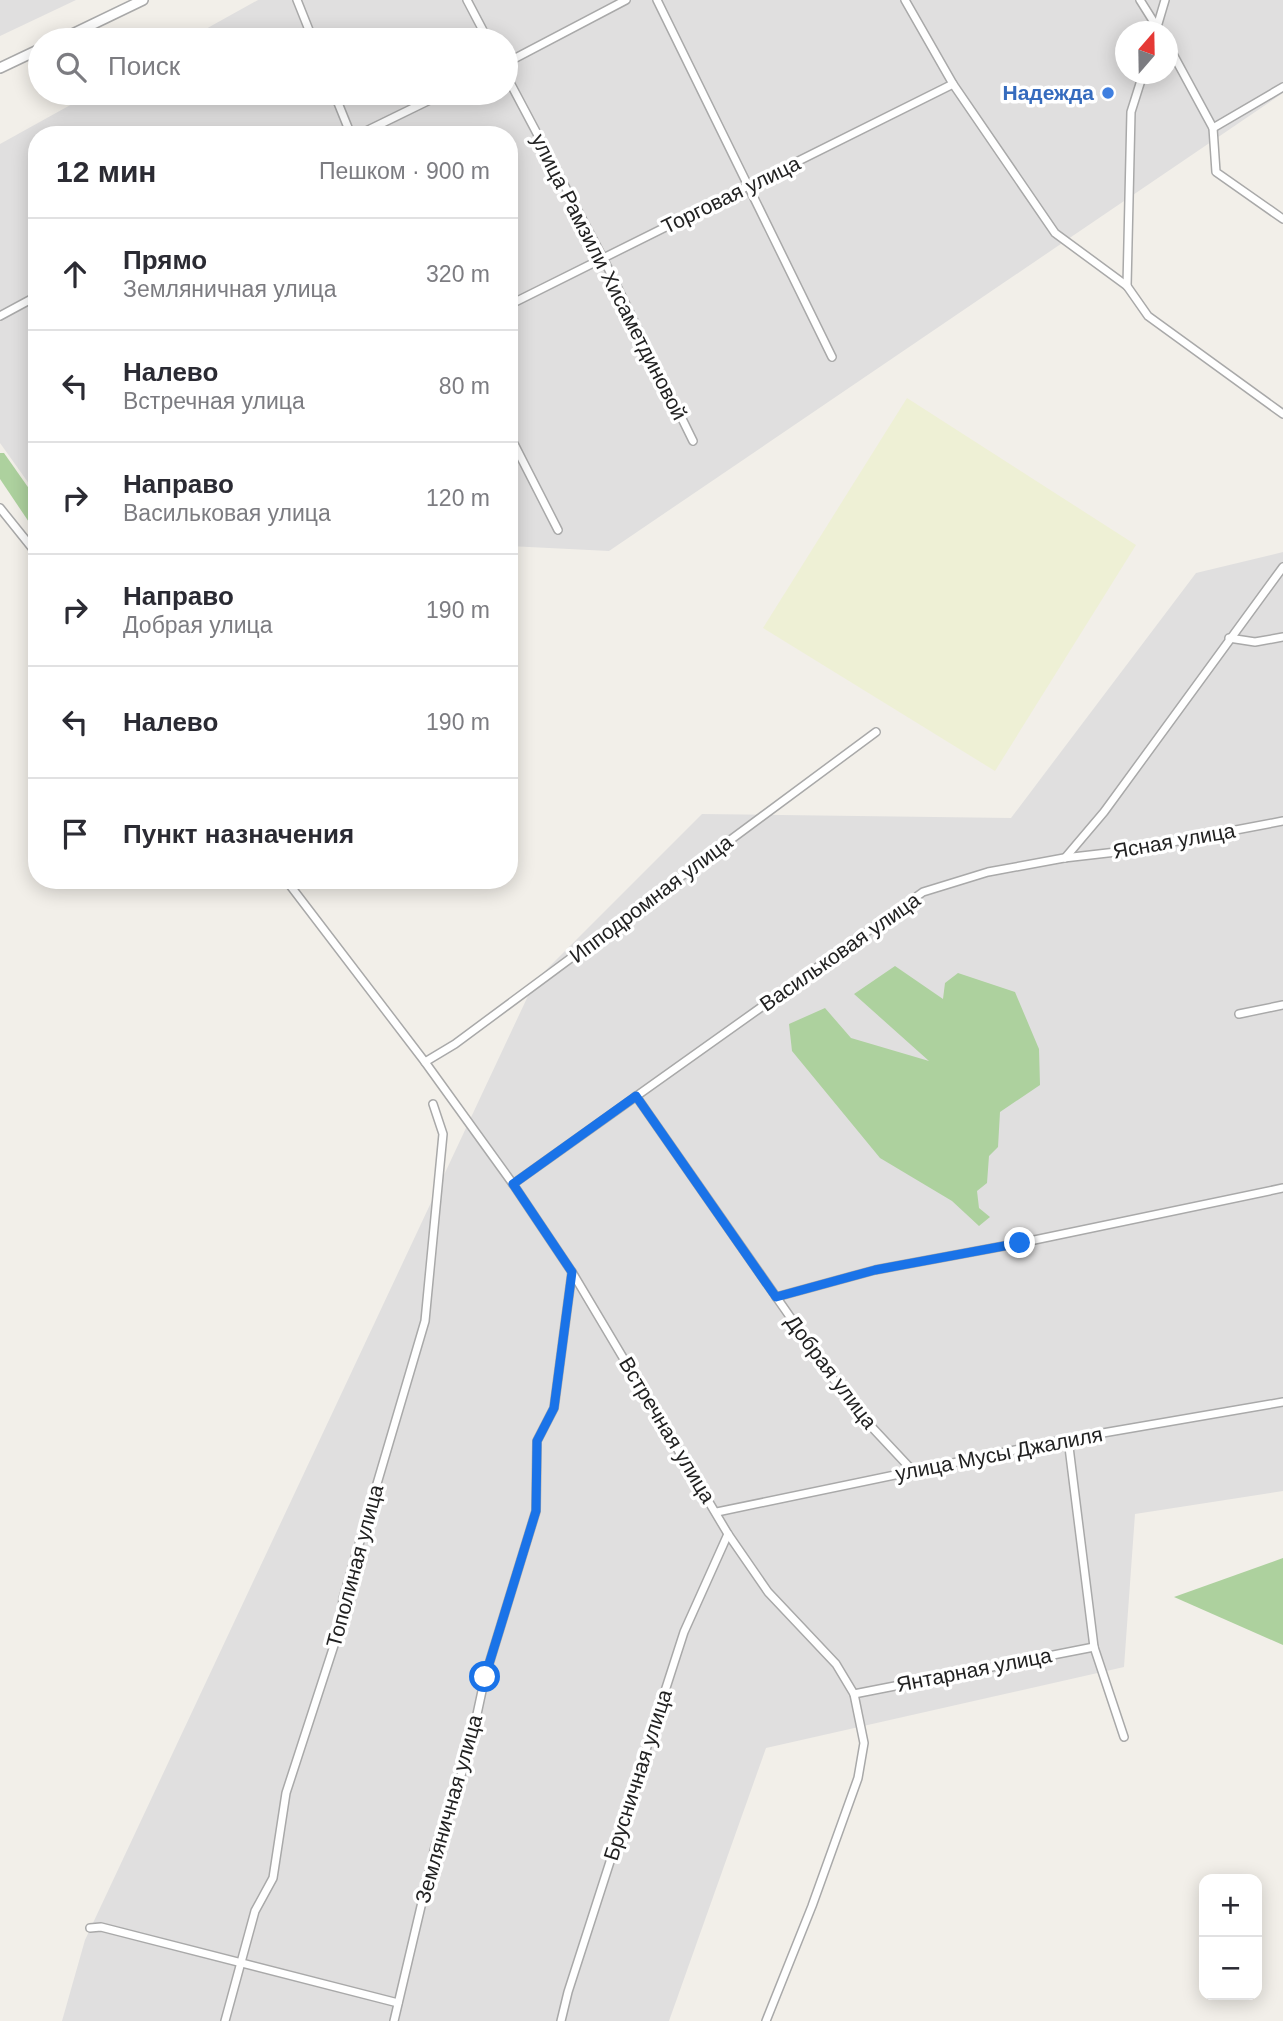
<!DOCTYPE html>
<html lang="ru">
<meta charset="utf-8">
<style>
body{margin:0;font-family:Helvetica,sans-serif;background:#f7f7f7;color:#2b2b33}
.controls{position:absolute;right:21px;bottom:21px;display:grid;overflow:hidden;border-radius:14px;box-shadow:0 4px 18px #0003}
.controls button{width:63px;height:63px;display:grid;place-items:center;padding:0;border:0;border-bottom:2px solid #e1e1e2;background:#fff;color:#2b2b33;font:35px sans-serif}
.compass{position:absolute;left:1115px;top:21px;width:63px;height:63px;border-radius:50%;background:#fff;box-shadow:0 4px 18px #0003;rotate:20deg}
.stop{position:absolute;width:21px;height:21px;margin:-16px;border:5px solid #1a73e8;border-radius:50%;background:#fff}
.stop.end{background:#1a73e8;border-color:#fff;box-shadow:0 2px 7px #0008}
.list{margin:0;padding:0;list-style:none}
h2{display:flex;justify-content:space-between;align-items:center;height:91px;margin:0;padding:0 28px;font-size:30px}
h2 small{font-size:23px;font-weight:400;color:#7c7c81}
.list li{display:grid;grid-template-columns:46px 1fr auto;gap:21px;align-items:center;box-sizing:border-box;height:112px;padding:0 28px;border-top:2px solid #e1e1e2}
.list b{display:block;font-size:26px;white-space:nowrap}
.list p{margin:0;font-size:23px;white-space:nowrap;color:#7c7c81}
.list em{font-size:23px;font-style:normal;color:#7c7c81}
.icon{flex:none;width:38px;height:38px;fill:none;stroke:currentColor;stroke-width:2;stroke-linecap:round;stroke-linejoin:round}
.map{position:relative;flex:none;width:1283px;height:2021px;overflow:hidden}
.search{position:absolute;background:#fff;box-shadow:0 4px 18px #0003;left:28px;top:28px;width:490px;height:77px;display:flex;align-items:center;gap:18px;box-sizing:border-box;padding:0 24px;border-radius:38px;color:#7c7c81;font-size:26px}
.panel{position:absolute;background:#fff;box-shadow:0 4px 18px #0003;left:28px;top:126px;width:490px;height:763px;border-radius:28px}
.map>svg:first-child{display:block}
</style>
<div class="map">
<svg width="1283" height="2021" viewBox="0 0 1283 2021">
<rect width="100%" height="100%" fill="#f2efe9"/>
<g fill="#e0dfdf" fill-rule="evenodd">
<polygon points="0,0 76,0 0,36"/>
<path d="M258 0H1283V93L609 551 509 546V135H37V495L0 443V144L92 93H506V40H186ZM1126 32H1168V74H1126Z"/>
<polygon points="1283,552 1283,1491 1135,1514 1124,1667 766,1748 669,2021 62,2021 85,1940 535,981 702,814 1011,818 1196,573"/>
</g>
<polygon fill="#eef0d5" points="907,398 1136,545 995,771 763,628"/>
<g fill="#add19e">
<polygon points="0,453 4,453 37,500 37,534 0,479"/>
<polygon points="895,966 943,999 945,983 958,973 1015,992 1039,1049 1040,1085 1000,1112 998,1147 989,1156 987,1183 977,1191 979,1208 990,1217 979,1226 952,1201 880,1158 792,1051 789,1024 825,1008 851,1038 929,1061 854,994"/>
<polygon points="1283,1558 1283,1645 1174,1597"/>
</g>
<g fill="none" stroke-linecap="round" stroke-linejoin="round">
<g stroke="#a9a9a9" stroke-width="10">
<g id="minor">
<polyline points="297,0 313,40"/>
<polyline points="467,0 488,40"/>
<polyline points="657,0 832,357"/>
<polyline points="905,0 953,84 1055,233 1127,286 1148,316 1283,414"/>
<polyline points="1140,0 1160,32"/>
<polyline points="1157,27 1165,0"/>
<polyline points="1168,45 1213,128 1216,172 1283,219"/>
<polyline points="506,63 626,0"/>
<polyline points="506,75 603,258 693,441"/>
<polyline points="334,93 351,135"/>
<polyline points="1213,128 1283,87"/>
<polyline points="358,135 444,93"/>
<polyline points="1127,286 1131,112 1143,74"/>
<polyline points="509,305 953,84"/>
<polyline points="0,316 37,296"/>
<polyline points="509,434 558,530"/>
<polyline points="0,508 37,554"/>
<polyline points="1229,638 1255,642 1283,637"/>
<polyline points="1065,858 1104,812 1283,567"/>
<polyline points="286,880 425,1062 513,1184 572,1272 728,1534 768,1592 836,1664 854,1694 864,1743 858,1778 812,1906 766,2021"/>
<polyline points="1239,1014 1283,1005"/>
<polyline points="425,1062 455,1044 876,732"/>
<polyline points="636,1096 853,1407 912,1470"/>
<polyline points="513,1184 923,892 988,872 1064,858 1125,851 1283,821"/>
<polyline points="776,1297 875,1270 1020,1243 1283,1188"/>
<polyline points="1068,1439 1094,1647 1124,1737"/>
<polyline points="717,1512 1068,1439 1283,1402"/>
<polyline points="854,1694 1094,1647"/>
<polyline points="90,1928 101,1927 398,2003"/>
<polyline points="225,2021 255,1911 273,1878 286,1793 340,1627 343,1599 425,1321 443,1134 433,1104"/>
<polyline points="394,2021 435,1847 468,1756 485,1677 536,1511 537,1441 554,1408 572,1272"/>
<polyline points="561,2021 568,1992 684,1632 728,1534"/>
</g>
</g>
<g stroke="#a9a9a9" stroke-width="12">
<g id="tertiary">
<polyline points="60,40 143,0"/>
<polyline points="0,68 40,49"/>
</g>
</g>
<use href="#minor" stroke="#fff" stroke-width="7"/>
<use href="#tertiary" stroke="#fff" stroke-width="9"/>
</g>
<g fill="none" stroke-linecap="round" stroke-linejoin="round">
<polyline stroke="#1a73e8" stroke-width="9" points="485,1677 536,1511 537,1441 554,1408 572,1272 513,1184 636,1096 776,1297 875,1270 1020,1243"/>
</g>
<circle fill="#3f7fe0" stroke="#fff" stroke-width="2.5" cx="1108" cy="93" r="7"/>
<g text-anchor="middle" stroke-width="7" stroke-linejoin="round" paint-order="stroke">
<g font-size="21" font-weight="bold" fill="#366cbe" stroke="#fff" text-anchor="end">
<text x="1094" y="100">Надежда</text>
</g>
<g font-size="21" fill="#222" stroke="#fff">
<text transform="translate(731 195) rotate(-26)" y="7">Торговая улица</text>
<text transform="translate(609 277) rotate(63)" y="7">улица Рамзили Хисаметдиновой</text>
<text transform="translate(1174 841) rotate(-10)" y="7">Ясная улица</text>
<text transform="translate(651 899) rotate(-37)" y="7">Ипподромная улица</text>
<text transform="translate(840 952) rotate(-35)" y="7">Васильковая улица</text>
<text transform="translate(831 1372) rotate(53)" y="7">Добрая улица</text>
<text transform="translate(667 1430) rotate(59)" y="7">Встречная улица</text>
<text transform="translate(999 1454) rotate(-11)" y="7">улица Мусы Джалиля</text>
<text transform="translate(355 1566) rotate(-75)" y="7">Тополиная улица</text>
<text transform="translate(974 1670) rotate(-11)" y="7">Янтарная улица</text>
<text transform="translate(638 1775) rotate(-72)" y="7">Брусничная улица</text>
<text transform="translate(449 1809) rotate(-74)" y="7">Земляничная улица</text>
</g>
</g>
</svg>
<div class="controls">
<button>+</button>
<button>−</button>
</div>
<svg class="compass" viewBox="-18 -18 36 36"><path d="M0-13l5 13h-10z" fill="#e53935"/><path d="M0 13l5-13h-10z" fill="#7c7c81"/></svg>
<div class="stop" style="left:485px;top:1677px"></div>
<div class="stop end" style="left:1020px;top:1243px"></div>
<div class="search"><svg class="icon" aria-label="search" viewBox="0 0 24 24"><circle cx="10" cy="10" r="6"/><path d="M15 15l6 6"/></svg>Поиск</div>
<section class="panel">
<h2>12 мин<small>Пешком · 900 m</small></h2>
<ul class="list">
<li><svg class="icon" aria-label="ahead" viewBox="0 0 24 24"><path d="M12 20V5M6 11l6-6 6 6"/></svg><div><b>Прямо</b><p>Земляничная улица</p></div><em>320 m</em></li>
<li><svg class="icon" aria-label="left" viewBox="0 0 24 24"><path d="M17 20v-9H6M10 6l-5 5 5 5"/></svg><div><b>Налево</b><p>Встречная улица</p></div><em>80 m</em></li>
<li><svg class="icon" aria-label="right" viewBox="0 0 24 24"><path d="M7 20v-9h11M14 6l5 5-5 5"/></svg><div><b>Направо</b><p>Васильковая улица</p></div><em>120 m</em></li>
<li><svg class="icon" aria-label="right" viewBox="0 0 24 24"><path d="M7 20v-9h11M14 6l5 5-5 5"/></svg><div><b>Направо</b><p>Добрая улица</p></div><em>190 m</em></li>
<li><svg class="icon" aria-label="left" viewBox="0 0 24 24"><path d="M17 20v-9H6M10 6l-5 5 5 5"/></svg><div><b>Налево</b></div><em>190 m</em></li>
<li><svg class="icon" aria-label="arrive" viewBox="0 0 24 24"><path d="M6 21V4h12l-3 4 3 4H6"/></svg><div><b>Пункт назначения</b></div></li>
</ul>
</section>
</div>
